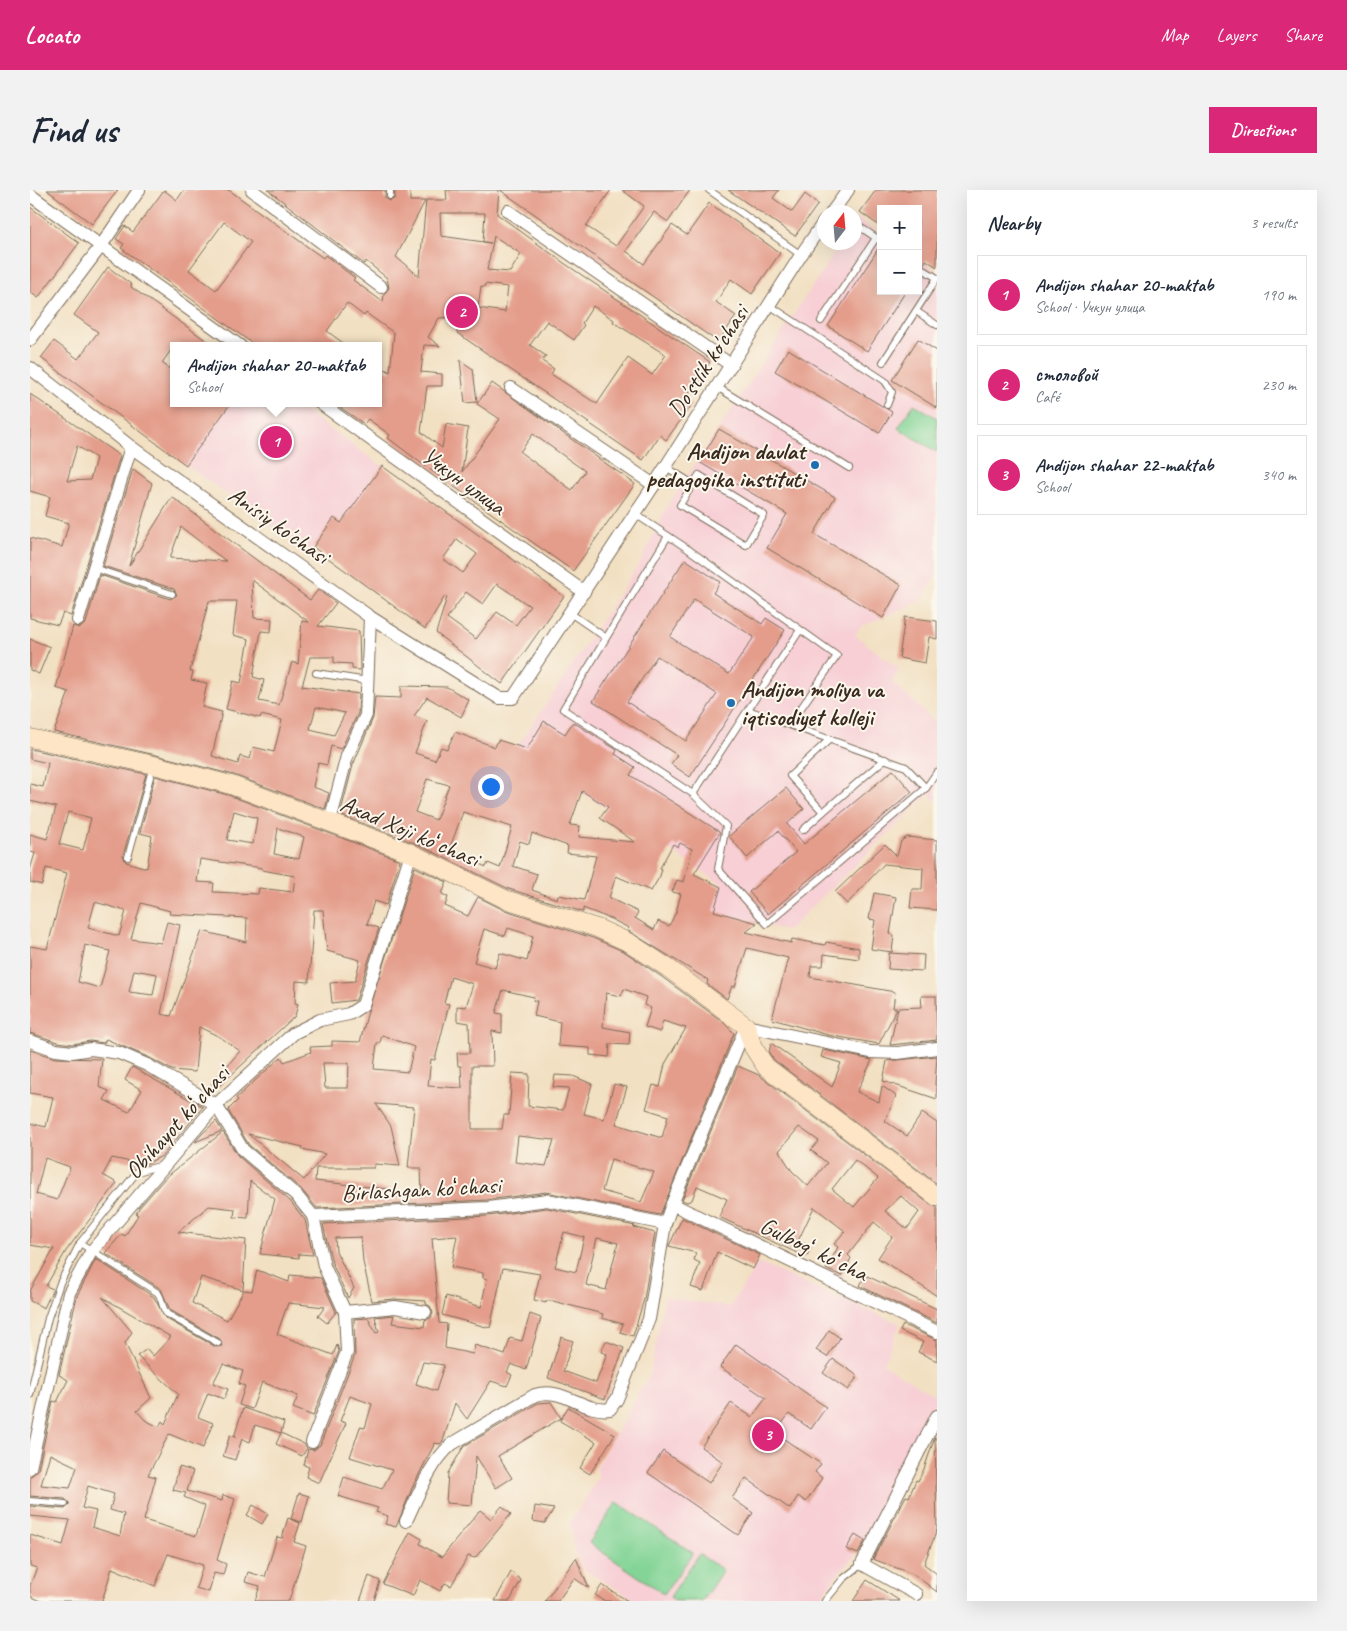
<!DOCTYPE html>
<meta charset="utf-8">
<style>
body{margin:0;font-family:Caveat,sans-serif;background:#f2f2f3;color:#1f2937}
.controls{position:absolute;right:15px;top:15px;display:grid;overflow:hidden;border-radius:0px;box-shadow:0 5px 20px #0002}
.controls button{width:45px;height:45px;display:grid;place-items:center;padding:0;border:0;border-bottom:1px solid #e0e1e3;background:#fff;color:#1f2937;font:25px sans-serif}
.compass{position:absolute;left:787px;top:15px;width:45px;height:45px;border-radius:50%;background:#fff;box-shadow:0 5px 20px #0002;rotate:16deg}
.you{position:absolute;left:460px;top:596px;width:18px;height:18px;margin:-12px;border:4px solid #fff;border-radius:50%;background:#1a73e8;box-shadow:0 0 0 8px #1a73e833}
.badge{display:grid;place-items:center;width:32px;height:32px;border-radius:50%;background:#db2777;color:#fff;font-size:16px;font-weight:700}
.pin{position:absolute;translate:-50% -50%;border:2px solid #fff;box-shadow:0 1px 5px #0006}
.popup{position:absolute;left:140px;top:152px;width:212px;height:65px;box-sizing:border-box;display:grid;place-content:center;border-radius:0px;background:#fff;filter:drop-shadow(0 1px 4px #0005);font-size:16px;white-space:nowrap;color:#747a83}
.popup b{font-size:19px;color:#1f2937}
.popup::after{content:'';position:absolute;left:50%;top:100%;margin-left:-10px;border:10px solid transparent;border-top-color:#fff}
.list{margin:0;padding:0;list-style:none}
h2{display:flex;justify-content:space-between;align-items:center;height:65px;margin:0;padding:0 20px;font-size:21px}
h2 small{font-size:16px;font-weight:400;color:#747a83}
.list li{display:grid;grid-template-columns:32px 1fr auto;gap:15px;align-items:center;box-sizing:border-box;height:80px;margin:0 10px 10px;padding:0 10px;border:1px solid #e0e1e3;border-radius:0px}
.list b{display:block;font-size:19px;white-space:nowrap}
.list p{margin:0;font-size:16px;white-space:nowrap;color:#747a83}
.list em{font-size:16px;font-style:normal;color:#747a83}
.map{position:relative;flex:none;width:907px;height:1411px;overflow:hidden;border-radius:0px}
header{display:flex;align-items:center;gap:30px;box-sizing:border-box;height:70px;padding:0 25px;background:#db2777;color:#fff}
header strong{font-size:24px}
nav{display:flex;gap:28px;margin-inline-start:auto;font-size:18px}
.intro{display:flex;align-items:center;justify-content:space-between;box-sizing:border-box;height:120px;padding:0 30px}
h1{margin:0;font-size:35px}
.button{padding:12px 22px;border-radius:0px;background:#db2777;color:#fff;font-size:18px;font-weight:700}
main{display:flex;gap:30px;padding:0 30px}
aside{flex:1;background:#fff;border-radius:0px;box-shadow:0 5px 20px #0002}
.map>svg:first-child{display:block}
</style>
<header>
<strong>Locato</strong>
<nav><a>Map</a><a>Layers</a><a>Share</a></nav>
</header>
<div class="intro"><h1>Find us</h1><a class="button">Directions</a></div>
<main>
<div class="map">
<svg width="907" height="1411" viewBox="0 0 907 1411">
<rect width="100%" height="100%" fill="#fbf7ec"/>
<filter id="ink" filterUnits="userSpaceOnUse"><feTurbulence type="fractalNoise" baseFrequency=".02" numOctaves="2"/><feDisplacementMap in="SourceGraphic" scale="10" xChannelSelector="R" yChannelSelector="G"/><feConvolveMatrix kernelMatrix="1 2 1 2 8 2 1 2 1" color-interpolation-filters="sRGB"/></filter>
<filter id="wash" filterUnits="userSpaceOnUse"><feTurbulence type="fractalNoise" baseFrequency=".0096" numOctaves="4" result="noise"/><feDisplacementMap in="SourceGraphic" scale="20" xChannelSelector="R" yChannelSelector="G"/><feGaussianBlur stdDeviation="1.12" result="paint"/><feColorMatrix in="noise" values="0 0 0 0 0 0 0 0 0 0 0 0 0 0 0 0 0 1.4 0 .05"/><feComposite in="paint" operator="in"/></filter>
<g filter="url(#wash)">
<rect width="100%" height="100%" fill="#f2e0c2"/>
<g fill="#f7cfd5">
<polygon points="827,28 851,44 851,101 888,101 888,69 907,81 907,384 892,410 830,437 825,445 869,479 862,492 907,534 907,612 899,604 757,741 684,721 692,694 486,559 611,371 635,320 811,53 824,52 825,32"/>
<polygon points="201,213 264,213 352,276 311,333 304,329 279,363 156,275"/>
<polygon points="728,1073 870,1134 853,1174 907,1207 907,1211 836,1353 807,1385 788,1411 607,1411 553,1379 544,1360 540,1332 569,1287 566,1278 620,1184 635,1107 700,1117"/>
</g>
<g fill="#83d496" stroke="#5f7f5a">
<polygon points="884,214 907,228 907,262 868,238"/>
<polygon points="587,1312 663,1363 634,1404 559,1353"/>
<polygon points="669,1364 693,1380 672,1411 646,1411 640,1407"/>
</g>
<g id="blocks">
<g fill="#e49d8b" fill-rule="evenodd">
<polygon points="17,0 88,0 62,34"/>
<path d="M134 0 147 10 154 0H199L293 68 295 65 325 88 323 90 353 112 354 104 359 98 357 88 336 71 334 74 238 0H355V8L360 11 365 8V0H380V11H395L366 67 389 86 396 10H417L416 0H469L467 24 534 73 680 172 654 210 662 215 636 250 630 245 613 270 427 143 425 127 409 128 398 147 410 156 394 155 391 182 412 184V196H397L391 242 412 258 416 234 438 238 432 282 470 229 447 214 462 193 605 294 543 381 395 276 358 248 360 245 338 229 334 234 304 213H348V198L354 191 348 187V175L360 182 364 143 336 123 334 126 317 113 297 141 317 156H226L91 58 94 54 86 49 95 36 103 42ZM410 23H455L453 52 461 53 411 46ZM194 32 221 52 186 100 159 80ZM464 46 491 64 480 82 457 80ZM455 94 478 97 475 122 448 118 451 96 454 97ZM563 116 584 130 583 132 636 165 622 185 598 168 567 214 521 184 524 179 512 171 516 166 500 155 517 131 544 150 554 135 552 133ZM503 244 555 281 542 300 490 262Z"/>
<polygon points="470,0 581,0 556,36 586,56 614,16 592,0 660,0 638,32 624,22 596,61 614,74 642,35 657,45 679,13 750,63 722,104 701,89 686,112 706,126 688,152"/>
<polygon points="698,0 749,0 743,8 762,22 775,4 788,14 765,46"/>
<polygon points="846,0 907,0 907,77 896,70 894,74 888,71 888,19 851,19 851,37 830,22"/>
<polygon points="0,17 49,53 8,108 0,102"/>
<polygon points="850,56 851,101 876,101 837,161 798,136"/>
<polygon points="78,77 102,95 101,97 184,156 145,154 132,173 144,182 144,213 201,213 156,275 11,168 24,151 48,169 68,142 44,125"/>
<polygon points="888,149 907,161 907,218 862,190"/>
<polygon points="758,159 862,222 849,243 745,181"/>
<polygon points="430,170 443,179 447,212 435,213"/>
<path d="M0 204 90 266 41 426 33 423 28 435 0 428V348L32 357 39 333 15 326 20 307 0 301ZM47 256 66 268 60 290 37 291Z"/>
<polygon points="689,239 805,307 784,344 871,395 853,428 737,358 757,324 669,272"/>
<path d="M352 276 534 406 472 494 406 443 417 407 415 406 395 439 283 357 304 328 311 333ZM427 349 447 364 433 383 413 369ZM467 394 500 416 486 435 467 422 446 449 417 428 436 402 453 414Z"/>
<path d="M103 279 122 293 99 376 142 307 280 410 288 400 306 413 288 436 329 441 330 480 322 479V474L304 473V467H280L272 496 329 504 328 523 311 559 301 556 297 575 288 573 283 597 299 603 295 619 204 585 126 565 24 542 39 502 26 498 43 436 50 438 56 433 70 385 140 409 147 405 144 399 73 376ZM151 337 165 348 196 371 140 368ZM222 390 279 432 272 431 268 474 262 472 249 515 229 511 234 490 223 487 231 441 241 442 242 429 224 428ZM179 411H207L203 445 219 449 211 493 203 491 196 519 230 528 231 525 252 530 244 562 223 557 220 569 210 566 208 574 182 566 192 522 172 517 177 493 161 490 163 482 160 481ZM286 517 315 523 304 545 280 539Z"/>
<path d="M655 369 690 392 683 403 732 434 736 428 755 440 660 587 641 574 647 565 563 511ZM664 409 724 447 699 484 640 447ZM627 466 687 504 656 551 597 512Z"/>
<polygon points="875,427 907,431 907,449 899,447 895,473 869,468"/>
<polygon points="0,449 20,457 9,484 0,480"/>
<path d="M371 496 417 497 439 510 431 527 397 507 384 526 397 531 385 563 405 570 411 557 417 559 425 542 465 557 468 550 497 559 514 531 535 544 543 532 587 560 585 564 605 577 600 585 690 642 664 684 691 697 684 721 727 733 716 742 761 753 762 749 795 755 796 752 829 758V769L794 764 793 776H781L780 787 865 802 863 818H867L849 854 798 845 742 829 758 768 717 758 705 797 702 796 697 809 677 794 678 790 597 740 599 738 581 729 553 718V722L479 699 385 653 310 625 323 575 343 528 345 507 371 508ZM397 589 419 595 406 630 385 622ZM552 601 578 617 570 628 605 652 549 647 550 636 540 635ZM433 622 482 637 470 678 458 673 456 677 419 660ZM502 643 538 656 537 663 566 666 554 710 528 705 527 709 502 700 507 684 483 676 490 651 499 654ZM650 653 662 659 654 692 647 690 642 702 651 704 646 722 639 736 628 731 624 740 605 728 608 722 579 708 586 686 621 701 630 686 632 679 630 678 643 654 648 657Z"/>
<path d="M0 559 116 584 93 666 96 672 117 678 122 646 110 643 125 586 198 605 370 670 356 715 344 711 337 734 349 738 326 810 302 813 300 793 325 791 330 770 297 761 293 720H284L279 792 266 791 265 813 268 814 265 826 186 899 181 894 210 861 190 847 169 837 165 882 142 880 120 868 76 849 74 853 60 851 42 854 28 852 0 843V756L17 759 37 683 16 678 12 695 0 692V680L5 663 0 662V644L17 649 26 617 0 611V594L13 597 18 573 0 569ZM204 621 227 628 223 654 197 650ZM38 622 61 628 53 660 29 654ZM248 638 274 647 269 669 244 664ZM170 669 232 678V680L265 686 263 702 229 698 228 704 183 702 184 693 167 692ZM65 712 96 721 89 746 58 738ZM111 713 140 721 139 724 217 728 216 752 172 741 141 826 131 824 150 735 137 732 131 753 101 749ZM55 755 80 761 70 798 48 792ZM104 780 127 784 123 805 99 802Z"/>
<polygon points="863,580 882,602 738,724 719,702 766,662 748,641 717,668 699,646 756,598 774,619 757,634 774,654"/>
<polygon points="877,647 907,650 907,720 880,718 882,699 892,699 893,678 854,674 817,714 805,702 855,654 867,666 871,651"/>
<path d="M385 677 417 692 412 704 418 707 415 716 438 726 448 707 472 719 563 748 595 762 632 787 693 832 704 843 630 1025 516 1002 457 1010 287 1018 271 999 219 955 198 920 208 910 206 908 251 867 254 872 281 862 280 857 302 856V851L330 852 338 821ZM478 738 503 746 497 771 470 763 465 778 444 772 454 739 475 746ZM421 787 443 794 436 817 427 816V831L439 833 440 863H427L428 876H431L432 898 398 896 401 869 405 870 419 814 414 813ZM594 799 616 807 614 815 621 818 615 837 630 842 633 831 656 838 635 874 630 897 623 895 616 919 638 926 632 948 586 934 597 897 584 894 574 929 554 924 562 894 543 886 525 885 523 897 539 898 533 920 498 916 499 884 482 883 479 925H474L472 939H442V876H463L462 841 472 843V824L466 823 473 800 504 807 503 811H507L504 826 530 832 528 856 560 858V865L579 867 580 854 599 855 600 842 573 837 576 803 591 806ZM352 845 384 857 378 882 344 879 347 853H350ZM293 873H319L318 898H295ZM346 914 384 917 378 978H391L392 1006 358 1007 359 999 285 991 286 978H344L345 974 370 976 361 936ZM218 944 273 957 272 959 295 964 274 990ZM488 946 524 950 516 976 485 972ZM581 969 624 982 611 1012 572 1001Z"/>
<polygon points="844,703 866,707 860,744 864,745 862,762 841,759 845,730 839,729"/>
<polygon points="859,763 894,765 893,781 858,779"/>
<polygon points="891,806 906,806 907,850 860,855 868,818 892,817"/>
<polygon points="741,853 802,897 811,873 791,867 793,860 842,870 827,902 849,912 852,896 866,906 855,931 877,946 892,923 907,933 907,994 744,870 739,863"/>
<path d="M0 860 25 868 72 869 69 897 79 901 74 910 99 922 112 900 95 890 102 877 162 911V916L165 912 173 917 132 966 101 981V972L82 968 73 985 87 993 36 1061 16 1096 23 1099 14 1118 0 1111V1101L24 1059 0 1055V933L16 937 23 907 0 903ZM15 968 40 977 27 1010 6 1004Z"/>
<polygon points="907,866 905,895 907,896 907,909 853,891 857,871"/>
<path d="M708 876 729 885 901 1015 907 1017V1106L848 1068 862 1047 844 1032 818 1065 821 1068 812 1086 796 1079 808 1057 804 1054 815 1041 784 1017 768 1051 781 1057 776 1067 689 1027 697 1009 667 996 662 1010 657 1012 652 1010ZM769 937 789 951 781 960 797 973 778 996 762 981 749 961ZM825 970 848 988 824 1017 802 999ZM871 1006 889 1022 877 1039 855 1021Z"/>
<polygon points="186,931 192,941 165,952 172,944"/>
<path d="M193 942 208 966 260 1011 275 1030 283 1065 269 1064V1068L230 1064 245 1009 220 991 218 1028 204 1027 205 1019 179 1016 148 1042 216 1050 213 1100 171 1087 162 1113 197 1130 214 1100 222 1101 227 1080 259 1092 260 1085 291 1088 306 1122 297 1133 288 1126 295 1117 258 1113 247 1144 303 1165 307 1155 309 1161 283 1226 263 1218 268 1206 232 1192 222 1219 209 1215 215 1196 209 1194 213 1181 193 1174 183 1193 198 1199 194 1209 178 1203 168 1227 183 1233 173 1258 139 1244 118 1285 126 1287 114 1330 166 1346 175 1316 154 1307 156 1303 143 1300 149 1277 163 1281 157 1301 192 1311 193 1305 205 1309 187 1370 196 1374 193 1385 184 1383 179 1402 166 1398 173 1375 138 1364 125 1396 82 1378 72 1411H11L0 1406V1395L7 1378 0 1376V1345L33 1355 40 1330 0 1326V1316L35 1319 40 1314 35 1309 0 1306V1287L8 1280 23 1211 27 1212 38 1190 29 1185 47 1106 66 1069 124 1107 135 1128 186 1157 192 1156 190 1149 140 1120 131 1099 75 1063 92 1044 95 1046 108 1025 106 1024 109 1018 135 988ZM72 1107 141 1147 123 1166 117 1159 107 1166 148 1204 135 1234 132 1231 129 1237 115 1230 107 1221 121 1208 95 1153 102 1142ZM20 1264 47 1277 40 1298 11 1295ZM58 1296 84 1304 80 1320 94 1324 90 1346 62 1337 66 1321 52 1318Z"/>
<path d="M517 1018 605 1036 603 1037 625 1043 614 1109 603 1146 590 1142 593 1134 572 1128 573 1124 523 1111H516V1113L504 1110 510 1084 473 1078 460 1138 412 1125 416 1106 451 1117 457 1089 453 1088V1083L421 1077 427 1046 402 1048 409 1133 417 1134 415 1158 443 1164 445 1155 475 1165 480 1148 492 1151 500 1124 511 1128 496 1180 481 1174 477 1182 482 1185 477 1196 461 1191 437 1229 425 1213 413 1251 410 1254 405 1253 383 1296 366 1337 355 1334 358 1326 346 1322 348 1318 308 1306 314 1287 352 1299 362 1280 320 1267 330 1237 335 1238 342 1214 320 1206 310 1231 316 1233 289 1293 276 1287 279 1277 274 1275 278 1259 284 1260 290 1255 325 1165 324 1129 338 1128 346 1143 349 1142 345 1127 364 1125 362 1133 394 1137 395 1130 401 1128 403 1123 400 1116 396 1114V1111L364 1109 342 1111 333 1072 331 1047 305 1048 306 1061 324 1098 318 1108 302 1073 293 1034 458 1026ZM534 1042 554 1047 546 1082 525 1077ZM567 1048 588 1053 576 1100 556 1095ZM393 1172 414 1175 406 1201 386 1194Z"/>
<polygon points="652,1028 730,1065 723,1079 687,1062 673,1101 661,1097 670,1073 664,1070 666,1063 639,1056"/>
<polygon points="835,1085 907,1119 907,1133 830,1096"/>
<polygon points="873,1135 907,1150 907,1171 888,1162 893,1152 870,1141"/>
<polygon points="799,1140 810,1148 797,1167 786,1160"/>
<polygon points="531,1147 543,1151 533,1181 566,1193 577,1164 571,1162 576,1151 594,1158 575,1209 518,1188"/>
<polygon points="706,1154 796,1217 781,1239 759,1224 745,1243 791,1274 785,1282 792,1288 776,1312 768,1306 760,1319 716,1288 702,1308 723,1323 708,1345 618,1283 633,1261 679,1293 693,1272 671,1257 701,1213 722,1227 736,1208 690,1177"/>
<polygon points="803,1169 828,1186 818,1200 793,1183"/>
<polygon points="521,1212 531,1228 468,1266 482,1288 466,1298 446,1266 442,1315 416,1313 418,1283 434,1256 508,1213"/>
<polygon points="538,1217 585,1244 560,1284 550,1278 566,1252 530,1231"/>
<polygon points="213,1218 254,1232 251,1243 225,1235 220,1252 212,1249 205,1270 193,1266 200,1245 206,1247 204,1247"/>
<polygon points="251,1243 274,1254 277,1258 272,1266 246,1254"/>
<polygon points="905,1247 907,1340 894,1374 907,1384 907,1402 885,1385 843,1369 876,1306 879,1307 886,1290 888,1291 894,1279"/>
<polygon points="269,1303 279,1306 272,1332 261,1329"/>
<polygon points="223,1315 238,1324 232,1334 217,1325"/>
<polygon points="472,1316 481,1324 445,1368 438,1366 421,1396 415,1393 410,1401 390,1390 383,1406 353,1394 380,1342 392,1349 390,1354 412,1367 450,1320 461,1329"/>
<polygon points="505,1316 524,1319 515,1333 503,1331"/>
<polygon points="258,1328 270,1333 264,1352 276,1356 259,1411 225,1411 230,1396 215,1392 218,1382 235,1387 247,1347 252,1348"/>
<polygon points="825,1345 835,1351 828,1364 816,1359"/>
<polygon points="546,1368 559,1398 544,1388 528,1411 515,1411"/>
<polygon points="481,1382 491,1390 480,1411 465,1411"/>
<polygon points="339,1386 350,1391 344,1411 330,1411"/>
<polygon points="837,1390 870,1411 823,1411"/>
<polygon points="572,1395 598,1411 575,1411 565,1405"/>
</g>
</g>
</g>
<g filter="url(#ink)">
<use href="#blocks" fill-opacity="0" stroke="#7b6a57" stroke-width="1"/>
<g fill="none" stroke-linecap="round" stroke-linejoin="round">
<g stroke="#7b6a57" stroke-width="8">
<g id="lane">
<polyline points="679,0 771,65"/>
<polyline points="360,6 360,0"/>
<polyline points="824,33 851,51"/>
<polyline points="739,115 855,191 862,202 857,215"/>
<polyline points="886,121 907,135"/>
<polyline points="791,131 846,48"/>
<polyline points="853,172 907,88 888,76"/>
<polyline points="687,197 819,278"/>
<polyline points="636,277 663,294 669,285 734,325 716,355 650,315 663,294"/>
<polyline points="605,324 658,359 807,466 760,534"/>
<polyline points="638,346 533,519 663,604 696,636 688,679 737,734 896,598 907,582"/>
<polyline points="64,378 142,404"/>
<polyline points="540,423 575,447"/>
<polyline points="286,483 338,491"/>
<polyline points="718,520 876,577 896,598"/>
<polyline points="800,549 760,586 793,622 855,569"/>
<polyline points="663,604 770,440"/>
<polyline points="773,640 793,622"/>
<polyline points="98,667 123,576"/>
<path d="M50 1053 128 1103C133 1110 131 1117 137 1124L188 1153"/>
<polyline points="0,1205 18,1128 30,1093 50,1053 107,982 133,975"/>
<polyline points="0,1311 35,1314"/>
<polyline points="795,1411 813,1389 832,1374"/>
</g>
</g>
<g stroke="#7b6a57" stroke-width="14">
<g id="street">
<polyline points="222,0 351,97"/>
<polyline points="0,5 210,156"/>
<polyline points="478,21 701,175"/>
<polyline points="802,22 818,0"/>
<polyline points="0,150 71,56 109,0"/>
<polyline points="0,178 101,257 340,427 469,508 483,508 624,295 771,65 794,32"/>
<polyline points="481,198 624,295"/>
<polyline points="290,213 554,402"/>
<polyline points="48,430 101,257"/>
<polyline points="300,631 317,566 336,525 340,427"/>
<polyline points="0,851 26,860 42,862 61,859 89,863 117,875 186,915 213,960 266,1005 283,1026 458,1018 517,1010 635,1034"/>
<polyline points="642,1014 907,1142"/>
<polyline points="315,1122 365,1117 395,1122"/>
<polyline points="282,1252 317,1162 315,1122 294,1076 283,1026"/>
<polyline points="0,1278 39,1103 61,1062 186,915 264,843 290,830 319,824 333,815 381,663"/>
<path d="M376 1331C389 1304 399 1274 422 1254L505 1205C533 1196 553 1223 580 1219L587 1209 619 1129 635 1034 642 1014 716 836 840 862 868 863 907 858"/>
<polyline points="886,1404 832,1374 907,1226"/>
</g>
</g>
<g stroke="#7b6a57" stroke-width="19">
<polyline id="secondary" points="0,548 124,575 201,595 381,663 475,709 567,738 600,753 638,778 716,836 723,857 736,877 907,1007"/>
</g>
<use href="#lane" stroke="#fff" stroke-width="6"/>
<use href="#street" stroke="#fff" stroke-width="12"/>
<use href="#secondary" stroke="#fde5c5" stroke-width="18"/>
</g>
</g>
<g fill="#1f6fb2" stroke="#fbf7ec" stroke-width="2">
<circle cx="785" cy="275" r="5"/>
<circle cx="701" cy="513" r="5"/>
</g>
<g text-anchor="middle" stroke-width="4" stroke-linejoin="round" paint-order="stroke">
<g font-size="24" fill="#3b2a1e" stroke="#fbf7ec">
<text transform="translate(678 171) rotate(-57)" y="8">Do'stlik ko'chasi</text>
<text transform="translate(434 291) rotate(36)" y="8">Учкун улица</text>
<text transform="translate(249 335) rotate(35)" y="8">Anisiy ko'chasi</text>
<text transform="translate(380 641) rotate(23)" y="8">Axad Xoji koʻchasi</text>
<text transform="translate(147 932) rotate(-48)" y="8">Obihayot koʻchasi</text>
<text transform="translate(391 999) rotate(-3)" y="8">Birlashgan koʻchasi</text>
<text transform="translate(784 1059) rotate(26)" y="8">Gulbogʻ koʻcha</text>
</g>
<g font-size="24" font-weight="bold" fill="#3b2a1e" stroke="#fbf7ec" text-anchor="end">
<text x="775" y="269">Andijon davlat<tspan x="775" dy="28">pedagogika instituti</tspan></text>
<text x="711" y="507" text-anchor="start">Andijon moliya va<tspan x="711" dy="28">iqtisodiyet kolleji</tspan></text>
</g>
</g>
</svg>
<div class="controls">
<button>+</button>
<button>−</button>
</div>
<svg class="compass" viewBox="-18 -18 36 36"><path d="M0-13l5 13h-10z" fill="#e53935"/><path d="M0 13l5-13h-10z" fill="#747a83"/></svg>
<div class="you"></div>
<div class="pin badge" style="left:246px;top:252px">1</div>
<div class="popup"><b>Andijon shahar 20-maktab</b>School</div>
<div class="pin badge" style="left:432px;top:122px">2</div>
<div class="pin badge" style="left:738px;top:1245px">3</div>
</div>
<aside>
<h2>Nearby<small>3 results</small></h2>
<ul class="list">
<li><span class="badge">1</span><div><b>Andijon shahar 20-maktab</b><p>School · Учкун улица</p></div><em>190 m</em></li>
<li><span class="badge">2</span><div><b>столовой</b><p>Café</p></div><em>230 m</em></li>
<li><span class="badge">3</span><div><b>Andijon shahar 22-maktab</b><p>School</p></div><em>340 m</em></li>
</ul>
</aside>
</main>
